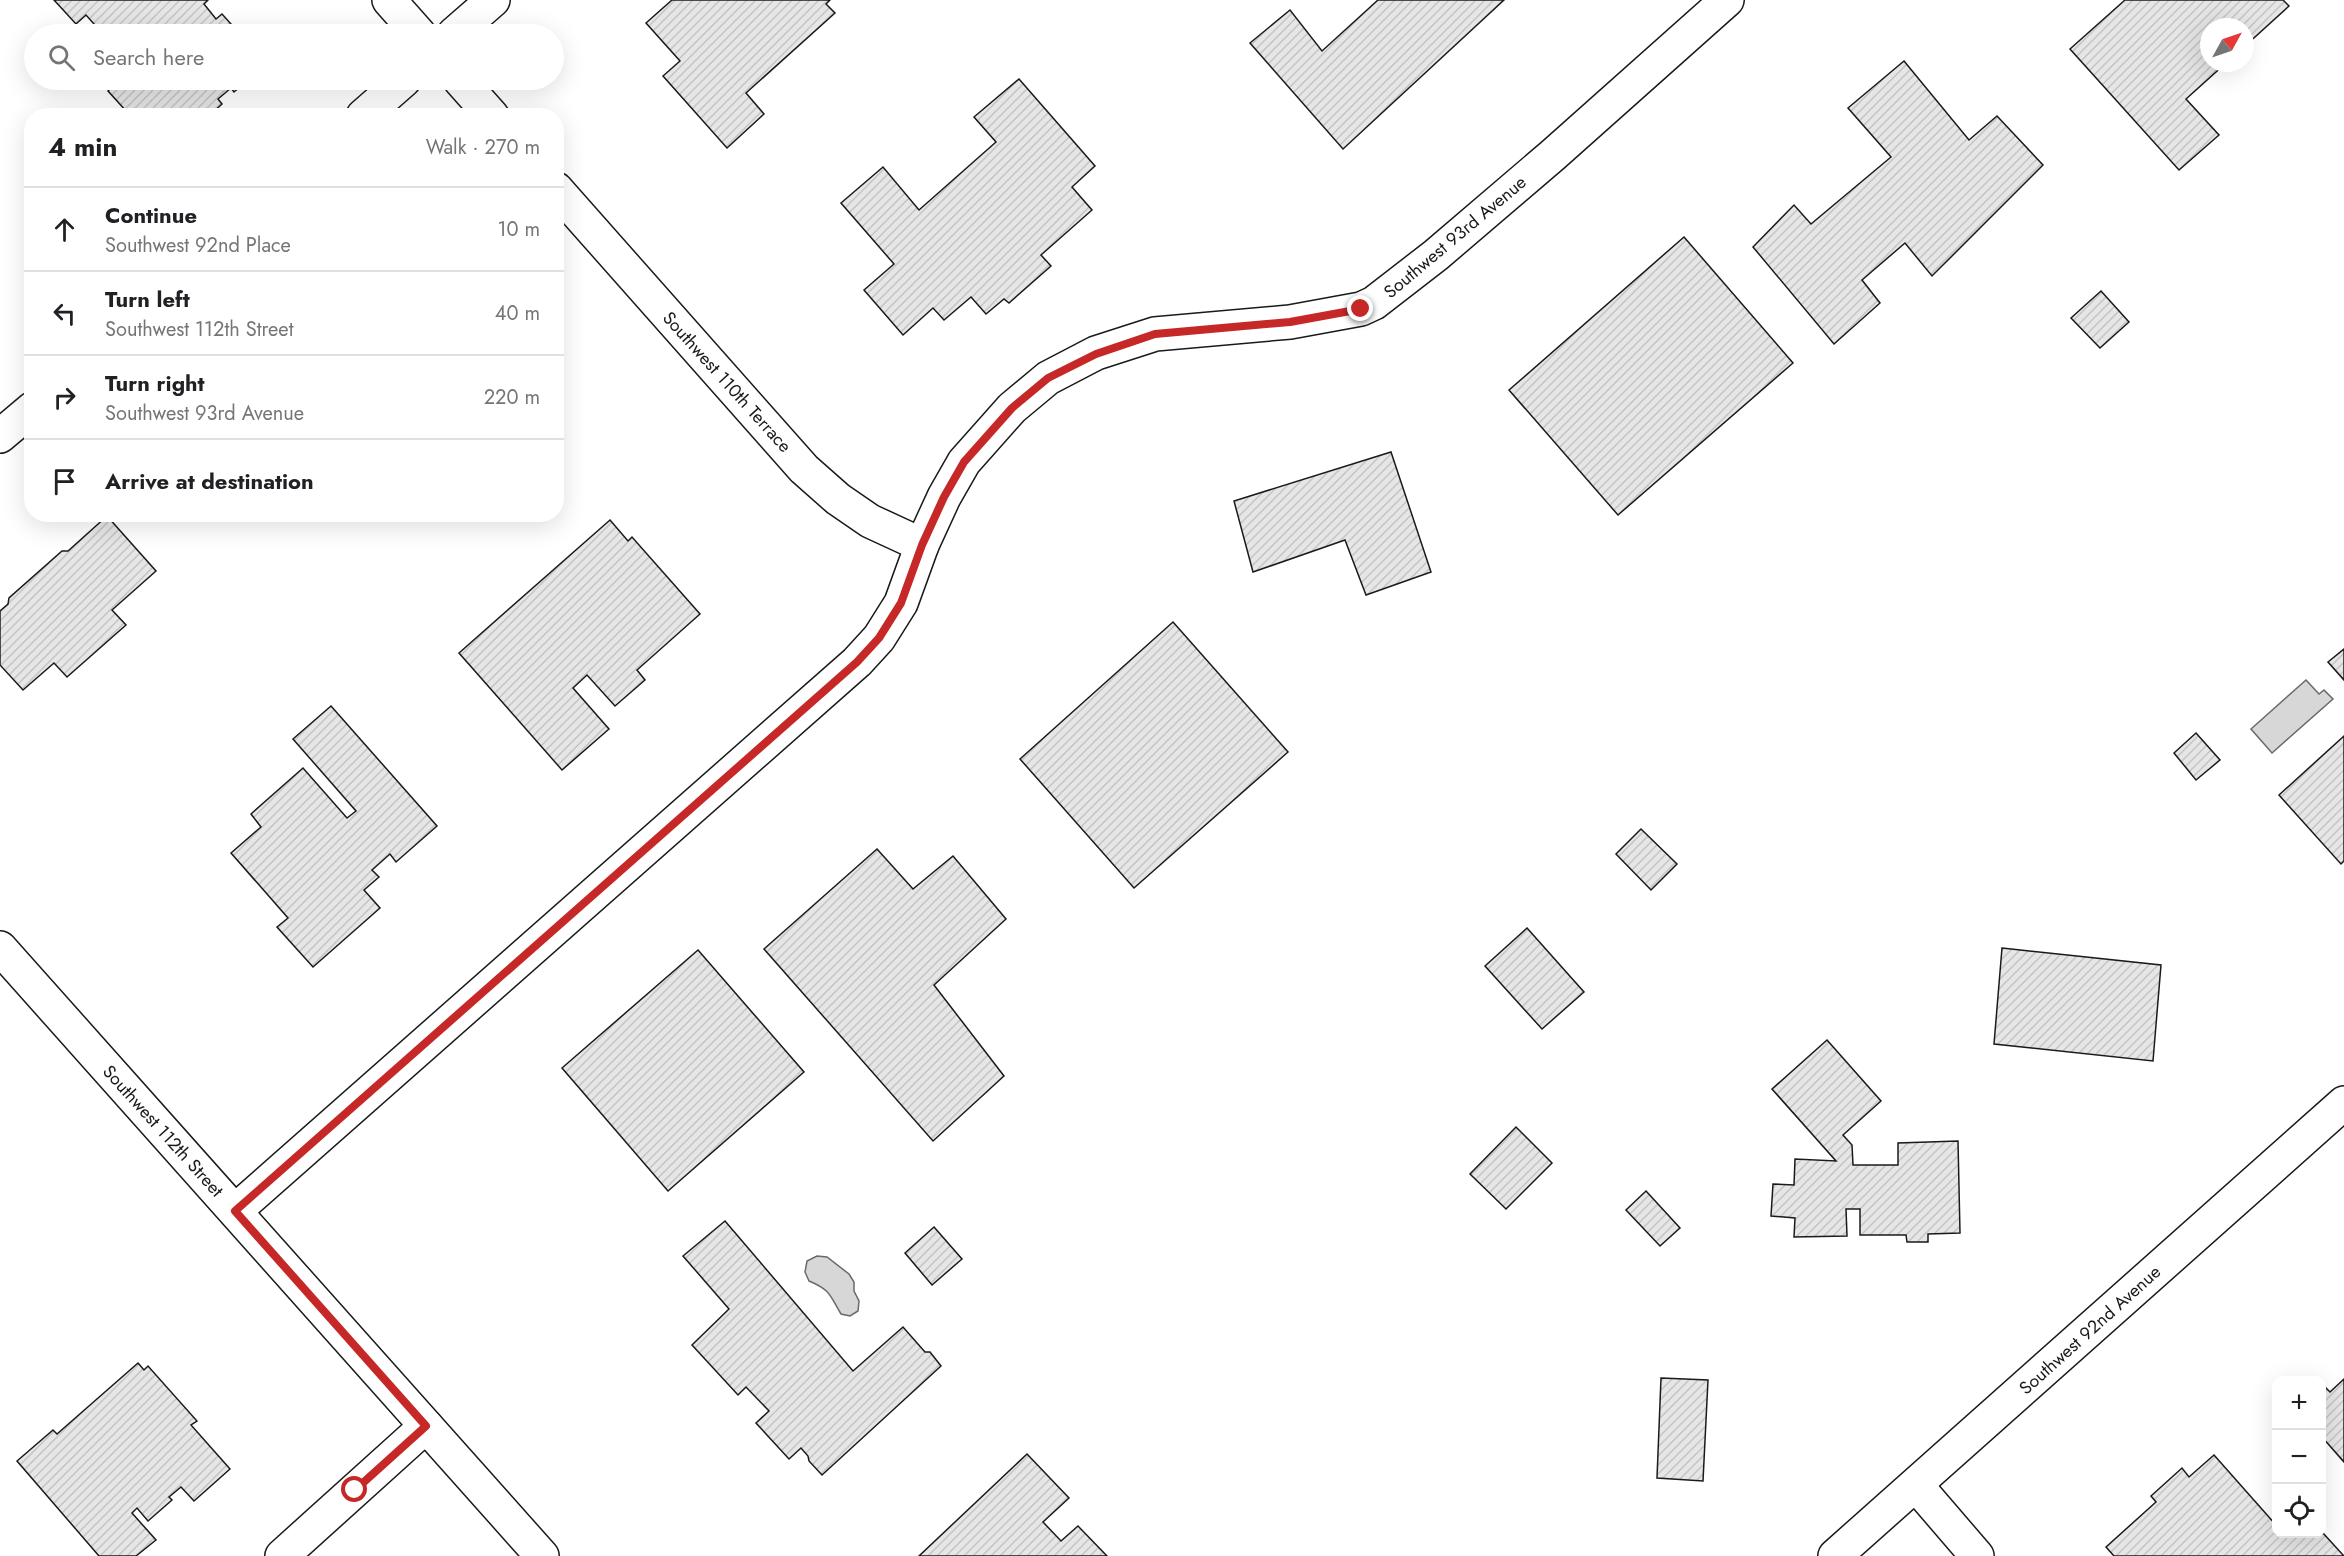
<!DOCTYPE html>
<meta charset="utf-8">
<style>
body{margin:0;font-family:Jost,sans-serif;background:#f6f6f6;color:#202124}
.controls{position:absolute;right:18px;bottom:18px;display:grid;overflow:hidden;border-radius:12px;box-shadow:0 6px 24px #0002}
.controls button{width:54px;height:54px;display:grid;place-items:center;padding:0;border:0;border-bottom:2px solid #e0e0e0;background:#fff;color:#202124;font:30px sans-serif}
.compass{position:absolute;left:2200px;top:18px;width:54px;height:54px;border-radius:50%;background:#fff;box-shadow:0 6px 24px #0002;rotate:50deg}
.stop{position:absolute;width:18px;height:18px;margin:-14px;border:4px solid #c62828;border-radius:50%;background:#fff}
.stop.end{background:#c62828;border-color:#fff;box-shadow:0 2px 6px #0008}
.list{margin:0;padding:0;list-style:none}
h2{display:flex;justify-content:space-between;align-items:center;height:78px;margin:0;padding:0 24px;font-size:26px}
h2 small{font-size:20px;font-weight:400;color:#757577}
.list li{display:grid;grid-template-columns:39px 1fr auto;gap:18px;align-items:center;box-sizing:border-box;height:84px;padding:0 24px;border-top:2px solid #e0e0e0}
.list b{display:block;font-size:22px;white-space:nowrap}
.list p{margin:0;font-size:20px;white-space:nowrap;color:#757577}
.list em{font-size:20px;font-style:normal;color:#757577}
.icon{flex:none;width:33px;height:33px;fill:none;stroke:currentColor;stroke-width:2;stroke-linecap:round;stroke-linejoin:round}
.map{position:relative;flex:none;width:2344px;height:1556px;overflow:hidden}
.search{position:absolute;background:#fff;box-shadow:0 6px 24px #0002;left:24px;top:24px;width:540px;height:66px;display:flex;align-items:center;gap:15px;box-sizing:border-box;padding:0 21px;border-radius:33px;color:#757577;font-size:22px}
.panel{position:absolute;background:#fff;box-shadow:0 6px 24px #0002;left:24px;top:108px;width:540px;height:414px;border-radius:24px}
.map>svg:first-child{display:block}
</style>
<div class="map">
<svg width="2344" height="1556" viewBox="0 0 2344 1556">
<defs>
<pattern id="building-hatch" width="6" height="6" patternUnits="userSpaceOnUse" patternTransform="scale(1.5)"><rect width="6" height="6" fill="#e6e6e6"/><path d="M-1 1l2-2M0 6l6-6M5 7l2-2" fill="none" stroke="#c5c5c5"/></pattern>
</defs>
<rect width="100%" height="100%" fill="#fff"/>
<g fill="#d7d7d7" stroke="#6a6a6a" stroke-width="1.5">
<polygon points="2306,680 2319,694 2324,690 2333,699 2272,753 2251,729"/>
<path d="M817 1256 827 1257 849 1274 854 1282V1291L859 1301 858 1311 850 1316 841 1314C830 1296 831 1290 809 1281L805 1272 807 1261Z"/>
</g>
<g fill="url(#building-hatch)" stroke="#1a1a1a" stroke-width="1.5">
<polygon points="54,0 208,0 204,4 216,19 222,14 240,34 103,34 86,15 76,24"/>
<polygon points="672,0 830,0 826,4 835,13 746,93 764,114 727,148 663,76 680,61 646,23"/>
<polygon points="1378,0 1504,0 1343,149 1250,43 1290,10 1322,51"/>
<polygon points="2125,0 2283,0 2289,6 2245,46 2245,27 2209,27 2209,63 2226,63 2186,99 2219,135 2179,170 2070,49"/>
<polygon points="1904,61 1969,140 1997,116 2043,165 1932,276 1905,243 1862,280 1880,303 1834,344 1753,247 1794,205 1811,224 1891,157 1848,108"/>
<polygon points="1019,79 1095,166 1072,187 1092,210 1041,255 1051,266 1009,303 1004,299 986,314 971,297 944,320 933,308 903,335 864,290 894,264 841,203 883,167 919,210 996,142 974,117"/>
<polygon points="120,80 248,80 234,92 231,88 218,99 222,104 209,116 123,116 127,112 108,91"/>
<polygon points="1684,237 1793,363 1618,515 1509,390"/>
<polygon points="2101,291 2129,322 2100,348 2071,318"/>
<polygon points="1391,452 1431,572 1366,595 1345,540 1253,572 1234,501"/>
<polygon points="107,516 156,571 112,610 126,625 67,677 54,663 23,690 0,665 0,611 8,604 9,598 62,551 68,551"/>
<polygon points="610,520 628,541 632,537 700,614 637,670 645,680 615,706 587,675 573,688 609,729 562,770 459,653"/>
<polygon points="1173,622 1288,752 1134,888 1020,759"/>
<polygon points="2344,649 2344,680 2328,662"/>
<polygon points="331,706 437,826 396,862 390,854 372,870 379,877 364,890 380,908 313,967 277,927 288,918 231,853 261,827 251,814 303,768 347,818 356,811 293,739"/>
<polygon points="2196,733 2220,760 2196,780 2174,753"/>
<polygon points="2344,736 2344,861 2341,864 2279,795"/>
<polygon points="1641,829 1677,864 1651,890 1616,854"/>
<polygon points="877,849 913,889 953,856 1006,919 934,985 1004,1076 933,1141 764,949"/>
<polygon points="1527,928 1584,992 1542,1029 1485,966"/>
<polygon points="2002,948 2161,965 2153,1061 1994,1044"/>
<polygon points="698,950 804,1072 668,1191 562,1068"/>
<polygon points="1827,1040 1881,1101 1843,1135 1852,1145 1853,1165 1898,1165 1898,1143 1958,1141 1960,1233 1928,1234 1928,1242 1907,1242 1906,1235 1860,1235 1860,1209 1846,1209 1847,1236 1794,1237 1795,1218 1771,1216 1773,1184 1794,1185 1795,1159 1836,1161 1772,1089"/>
<polygon points="1516,1127 1552,1163 1506,1209 1470,1174"/>
<polygon points="1646,1191 1680,1228 1660,1246 1626,1210"/>
<polygon points="725,1221 853,1371 903,1327 925,1352 930,1352 941,1366 822,1475 809,1461 808,1456 801,1448 789,1459 756,1423 769,1411 746,1387 738,1395 692,1345 729,1309 683,1256"/>
<polygon points="934,1227 962,1259 932,1285 905,1253"/>
<polygon points="138,1363 144,1370 148,1366 197,1421 191,1425 230,1469 194,1501 181,1487 169,1497 172,1500 148,1521 137,1508 132,1513 156,1540 136,1556 99,1556 17,1461 53,1430 57,1434"/>
<polygon points="1661,1378 1708,1380 1703,1481 1657,1478"/>
<polygon points="2344,1379 2344,1462 2322,1437 2322,1386 2323,1385 2330,1392"/>
<polygon points="1027,1454 1069,1498 1043,1522 1061,1541 1078,1526 1107,1556 919,1556"/>
<polygon points="2214,1455 2276,1525 2276,1534 2322,1534 2322,1532 2344,1556 2114,1556 2106,1547 2156,1502 2151,1496 2182,1468 2189,1477"/>
</g>
<g fill="none" stroke-linecap="round" stroke-linejoin="round">
<g stroke="#1a1a1a" stroke-width="36">
<g id="minor">
<polyline points="389,0 419,34"/>
<polyline points="454,34 493,0"/>
<polyline points="460,80 492,116"/>
<polyline points="363,116 404,80"/>
<polyline points="556,189 804,469 838,499 870,521 922,545"/>
<polyline points="0,436 32,409"/>
<polyline points="235,1211 857,662 879,638 901,603 922,545 944,497 964,462 1012,408 1048,378 1096,353 1155,334 1290,322 1361,309 1374,303 1436,255 1553,155 1727,0"/>
<polyline points="1916,1485 1977,1556"/>
<polyline points="282,1556 426,1426"/>
<polyline points="1835,1556 2344,1103"/>
</g>
</g>
<g stroke="#1a1a1a" stroke-width="36">
<polyline id="major" points="0,948 542,1556"/>
</g>
<use href="#minor" stroke="#fff" stroke-width="33"/>
<use href="#major" stroke="#fff" stroke-width="33"/>
</g>
<g fill="none" stroke-linecap="round" stroke-linejoin="round">
<polyline stroke="#c62828" stroke-width="8" points="355,1490 426,1426 235,1211 857,662 879,638 901,603 922,545 944,497 964,462 1012,408 1048,378 1096,354 1155,334 1290,322 1361,309"/>
</g>
<g text-anchor="middle" stroke-width="4.5" stroke-linejoin="round" paint-order="stroke">
<g font-size="18" fill="#1a1a1a" stroke="#fff">
<text transform="translate(1455 237) rotate(-40)" y="6">Southwest 93rd Avenue</text>
<text transform="translate(727 382) rotate(48)" y="6">Southwest 110th Terrace</text>
<text transform="translate(163 1131) rotate(48)" y="6">Southwest 112th Street</text>
<text transform="translate(2090 1330) rotate(-42)" y="6">Southwest 92nd Avenue</text>
</g>
</g>
</svg>
<div class="controls">
<button>+</button>
<button>−</button>
<button><svg class="icon" aria-label="locate" viewBox="0 0 24 24"><circle cx="12" cy="12" r="6"/><path d="M12 2v4M12 18v4M2 12h4M18 12h4"/></svg></button>
</div>
<svg class="compass" viewBox="-18 -18 36 36"><path d="M0-13l5 13h-10z" fill="#e53935"/><path d="M0 13l5-13h-10z" fill="#757577"/></svg>
<div class="stop" style="left:355px;top:1490px"></div>
<div class="stop end" style="left:1361px;top:309px"></div>
<div class="search"><svg class="icon" aria-label="search" viewBox="0 0 24 24"><circle cx="10" cy="10" r="6"/><path d="M15 15l6 6"/></svg>Search here</div>
<section class="panel">
<h2>4 min<small>Walk · 270 m</small></h2>
<ul class="list">
<li><svg class="icon" aria-label="ahead" viewBox="0 0 24 24"><path d="M12 20V5M6 11l6-6 6 6"/></svg><div><b>Continue</b><p>Southwest 92nd Place</p></div><em>10 m</em></li>
<li><svg class="icon" aria-label="left" viewBox="0 0 24 24"><path d="M17 20v-9H6M10 6l-5 5 5 5"/></svg><div><b>Turn left</b><p>Southwest 112th Street</p></div><em>40 m</em></li>
<li><svg class="icon" aria-label="right" viewBox="0 0 24 24"><path d="M7 20v-9h11M14 6l5 5-5 5"/></svg><div><b>Turn right</b><p>Southwest 93rd Avenue</p></div><em>220 m</em></li>
<li><svg class="icon" aria-label="arrive" viewBox="0 0 24 24"><path d="M6 21V4h12l-3 4 3 4H6"/></svg><div><b>Arrive at destination</b></div></li>
</ul>
</section>
</div>
